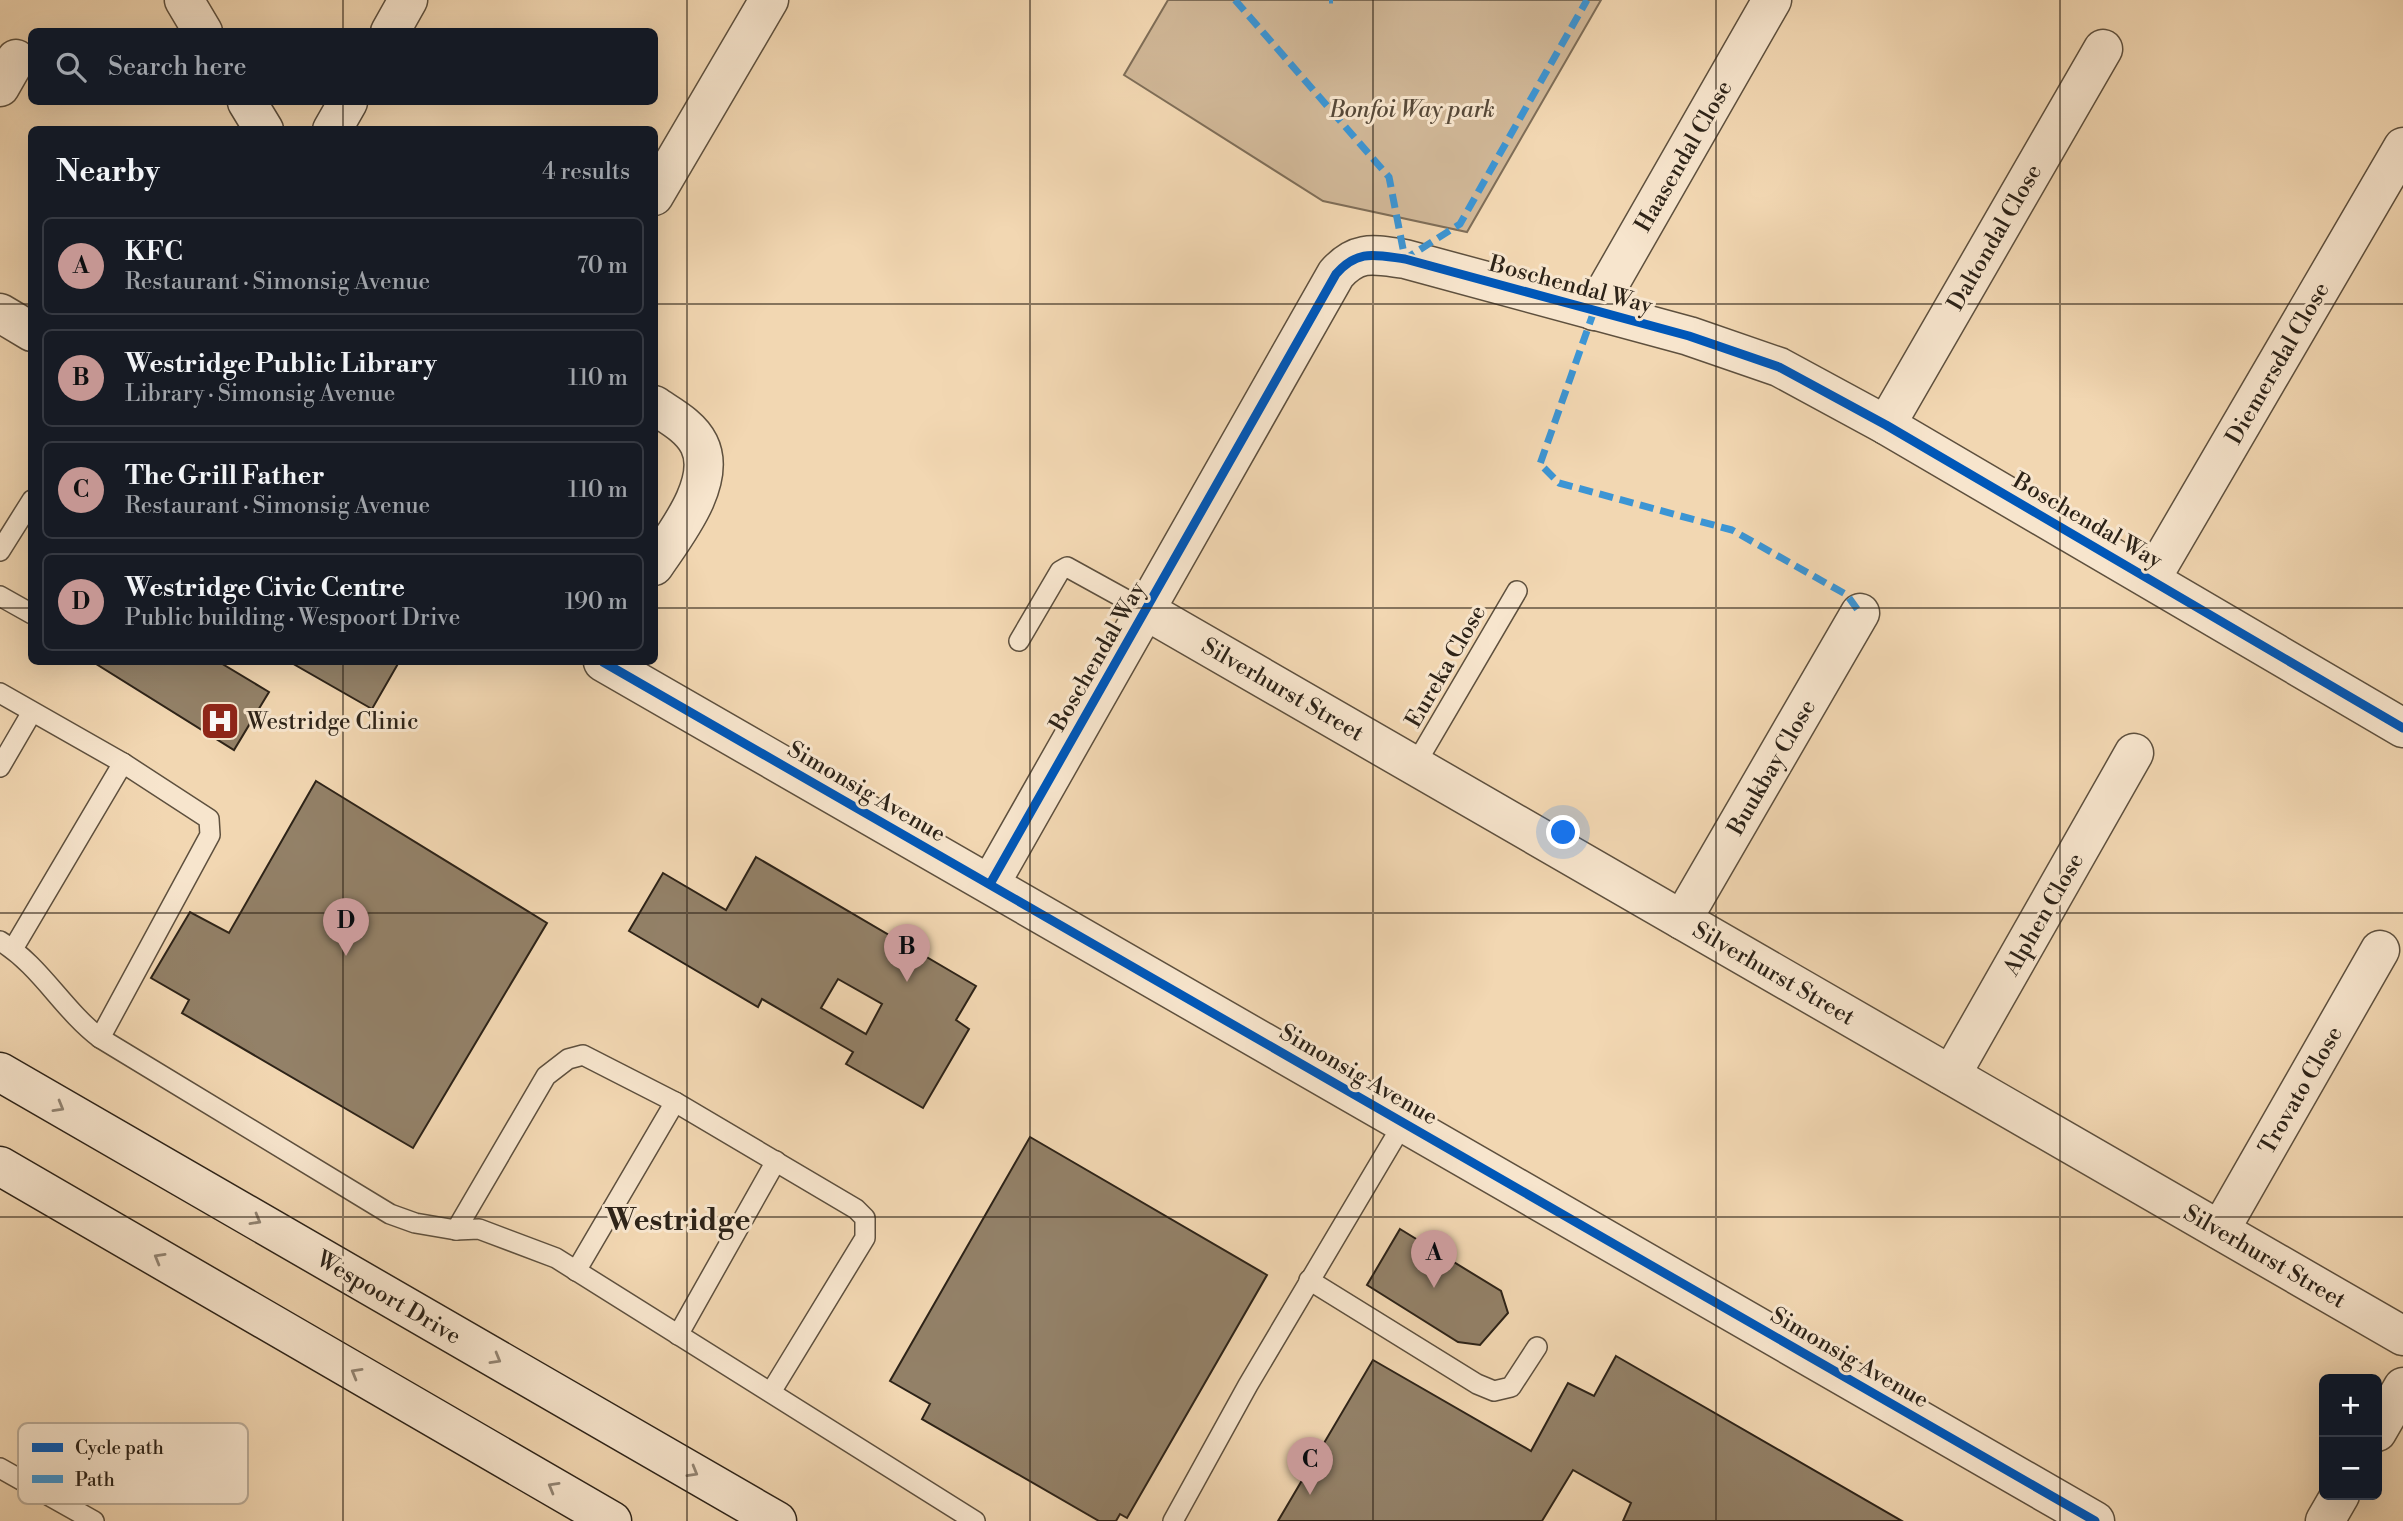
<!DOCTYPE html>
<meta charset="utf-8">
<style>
body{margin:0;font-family:"Libre Bodoni",serif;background:#242831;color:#f1f3f6}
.controls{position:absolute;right:21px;bottom:21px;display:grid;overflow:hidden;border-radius:10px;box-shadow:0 7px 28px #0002}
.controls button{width:63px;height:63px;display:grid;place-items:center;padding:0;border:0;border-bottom:2px solid #363941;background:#171b24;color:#f1f3f6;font:35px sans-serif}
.you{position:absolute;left:1564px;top:833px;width:24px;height:24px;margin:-18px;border:5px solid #fff;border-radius:50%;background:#1a73e8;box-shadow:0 0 0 10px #1a73e833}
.badge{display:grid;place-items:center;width:46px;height:46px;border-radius:50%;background:#c59692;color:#111;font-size:23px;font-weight:700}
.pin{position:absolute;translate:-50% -58px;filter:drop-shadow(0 2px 4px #0008)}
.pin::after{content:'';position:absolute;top:37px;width:24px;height:21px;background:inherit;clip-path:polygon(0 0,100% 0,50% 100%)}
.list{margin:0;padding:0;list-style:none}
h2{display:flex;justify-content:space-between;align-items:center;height:91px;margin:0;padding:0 28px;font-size:30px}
h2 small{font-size:23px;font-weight:400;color:#9ea1a6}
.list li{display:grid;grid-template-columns:46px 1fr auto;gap:21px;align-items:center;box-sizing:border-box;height:98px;margin:0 14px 14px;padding:0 14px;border:2px solid #363941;border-radius:10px}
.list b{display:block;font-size:26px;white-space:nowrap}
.list p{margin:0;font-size:23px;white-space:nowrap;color:#9ea1a6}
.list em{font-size:23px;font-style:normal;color:#9ea1a6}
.icon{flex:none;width:38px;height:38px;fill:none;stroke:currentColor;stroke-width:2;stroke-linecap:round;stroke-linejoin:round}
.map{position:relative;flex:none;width:2403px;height:1521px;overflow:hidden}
.search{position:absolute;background:#171b24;box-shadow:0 7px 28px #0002;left:28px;top:28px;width:630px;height:77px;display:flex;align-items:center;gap:18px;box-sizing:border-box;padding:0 24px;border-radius:10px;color:#9ea1a6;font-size:26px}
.panel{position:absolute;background:#171b24;box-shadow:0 7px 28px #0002;left:28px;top:126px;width:630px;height:539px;border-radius:10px}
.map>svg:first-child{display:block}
</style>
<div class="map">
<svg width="2403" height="1521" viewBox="0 0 2403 1521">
<rect width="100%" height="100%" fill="#f2d7b2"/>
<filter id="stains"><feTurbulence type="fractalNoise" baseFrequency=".00286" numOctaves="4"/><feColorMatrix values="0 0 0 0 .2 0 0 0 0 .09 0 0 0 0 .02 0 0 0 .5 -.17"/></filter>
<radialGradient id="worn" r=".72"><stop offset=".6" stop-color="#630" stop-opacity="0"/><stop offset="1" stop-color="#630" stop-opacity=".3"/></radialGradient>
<polygon fill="#d1b898" stroke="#7f6e58" stroke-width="2" points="1168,0 1601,0 1467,232 1323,201 1124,75"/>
<g fill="#938168" stroke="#2d2318" stroke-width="2" fill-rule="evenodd">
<polygon points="93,662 219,662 269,692 234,750"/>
<polygon points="290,662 399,662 372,709"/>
<polygon points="316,781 547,923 413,1148 182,1013 189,1000 151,978 190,912 229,933"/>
<path d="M756 857 976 986 956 1020 969 1029 923 1108 846 1064 853 1052 762 999 758 1007 629 931 663 873 726 910ZM838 979 882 1004 866 1034 821 1008Z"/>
<polygon points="1030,1137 1267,1275 1127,1518 1120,1514 1116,1521 1099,1521 922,1419 930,1404 890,1381"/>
<polygon points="1400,1229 1501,1291 1508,1313 1480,1345 1458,1342 1367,1285"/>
<polygon points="1616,1356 1902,1521 1623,1521 1631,1503 1573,1470 1542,1521 1278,1521 1373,1360 1531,1451 1568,1383 1594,1396"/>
</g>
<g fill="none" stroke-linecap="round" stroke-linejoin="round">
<g stroke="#5e503e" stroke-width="22">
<g id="service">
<polyline points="0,551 32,500"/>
<polyline points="0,596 32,614"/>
<polyline points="1019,641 1060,571 1067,567 1145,610"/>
<polyline points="0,693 123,763 209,819 210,835 100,1038"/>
<polyline points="1415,765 1517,591"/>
<polyline points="0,767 32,712"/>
<path d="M0 941C41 966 62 1009 100 1038L390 1214 415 1223 456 1230 479 1229 556 1258 975 1521"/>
<polyline points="13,949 123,763"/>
<polyline points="456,1230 546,1076 568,1059 583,1055 675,1102 856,1209 865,1218 865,1238 771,1392"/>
<polyline points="576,1271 675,1102"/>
<polyline points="1309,1280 1477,1384 1494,1391 1511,1387 1537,1347"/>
<polyline points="678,1335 776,1161"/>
<polyline points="0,1468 94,1521"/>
<polyline points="1173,1521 1248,1385 1404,1122"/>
</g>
</g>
<g stroke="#5e503e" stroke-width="41">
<g id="minor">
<polyline points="184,0 203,32"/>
<polyline points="390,32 408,0"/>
<polyline points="0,87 16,59"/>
<polyline points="247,102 264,130"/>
<polyline points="332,130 348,102"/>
<polyline points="654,196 769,0"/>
<polyline points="1594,311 1772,0"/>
<polyline points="0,313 32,332"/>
<path d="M654 405C670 416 690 426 699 444 718 482 674 536 654 566"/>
<polyline points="1886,425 2103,49"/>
<polyline points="2151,579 2403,147"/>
<polyline points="1145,610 2403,1336"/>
<polyline points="603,662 2095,1521"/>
<path d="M990 884 1336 274C1358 249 1375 255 1405 259L1689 336 1779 367 1886 425 2403 728"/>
<polyline points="1682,920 1860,613"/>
<polyline points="1951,1075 2134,753"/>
<polyline points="2220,1230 2380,950"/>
<polyline points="2377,1432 2403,1387"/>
<polyline points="2325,1521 2340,1495"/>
</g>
</g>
<g stroke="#2d2318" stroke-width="41">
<g id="secondary">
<polyline points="0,1072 777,1521"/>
<polyline points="0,1166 612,1521"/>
</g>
</g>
<use href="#service" stroke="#f7e5cd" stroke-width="19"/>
<use href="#minor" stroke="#f7e5cd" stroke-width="38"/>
<use href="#secondary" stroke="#f7e5cd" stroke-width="38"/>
<g stroke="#3c95d4" stroke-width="7" stroke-dasharray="14 7" stroke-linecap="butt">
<polyline points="1235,0 1389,177 1405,259 1460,224 1587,0"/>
<polyline points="1329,0 1333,0"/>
<polyline points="1594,311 1540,464 1559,483 1732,530 1847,595 1860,613"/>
</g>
<g stroke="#f7e5cd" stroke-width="13">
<g id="cycleway">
<polyline points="603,662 2095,1521"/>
<path d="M990 884 1336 274C1358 249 1375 255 1405 259L1689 336 1779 367 1886 425 2403 728"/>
</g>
</g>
<use href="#cycleway" stroke="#0057b8" stroke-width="9"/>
</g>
<defs><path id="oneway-chevron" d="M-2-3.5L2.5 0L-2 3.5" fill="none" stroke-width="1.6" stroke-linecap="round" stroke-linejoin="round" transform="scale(1.75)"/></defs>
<g stroke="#928472">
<use href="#oneway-chevron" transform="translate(59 1107) rotate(30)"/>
<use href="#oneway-chevron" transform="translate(256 1220) rotate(30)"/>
<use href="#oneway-chevron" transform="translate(159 1258) rotate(-150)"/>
<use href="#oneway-chevron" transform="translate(496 1359) rotate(30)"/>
<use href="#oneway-chevron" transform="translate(356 1373) rotate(-150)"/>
<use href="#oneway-chevron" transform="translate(693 1472) rotate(30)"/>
<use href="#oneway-chevron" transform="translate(553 1487) rotate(-150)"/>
</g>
<path fill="none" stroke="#2d2318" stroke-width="2" stroke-opacity="0.55" d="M343 0V32M687 0V1521M1030 0V1521M1373 0V1521M1716 0V1521M2060 0V1521M343 102V130M0 304H32M654 304H2403M0 608H32M654 608H2403M343 662V1521M0 913H2403M0 1217H2403"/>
<defs>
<g id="hospital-square" transform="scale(2.0125)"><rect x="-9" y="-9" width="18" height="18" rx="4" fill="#8f2418" stroke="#f7e5cd"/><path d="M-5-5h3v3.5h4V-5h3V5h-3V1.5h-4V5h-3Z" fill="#fff"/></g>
</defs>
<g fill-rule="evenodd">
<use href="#hospital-square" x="220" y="721"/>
</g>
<g text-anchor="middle" stroke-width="6" stroke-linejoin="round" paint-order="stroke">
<g font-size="23" font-style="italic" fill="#564838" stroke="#f7e5cd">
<text x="1412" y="117">Bonfoi Way park</text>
</g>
<g font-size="23" fill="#2d2318" stroke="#f7e5cd">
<text transform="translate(1683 156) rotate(-60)" y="8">Haasendal Close</text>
<text transform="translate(1994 237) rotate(-60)" y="8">Daltondal Close</text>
<text transform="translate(1571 284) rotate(15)" y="8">Boschendal Way</text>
<text transform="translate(2277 363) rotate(-60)" y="8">Diemersdal Close</text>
<text transform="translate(2088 520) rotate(30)" y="8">Boschendal Way</text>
<text transform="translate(1097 656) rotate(-60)" y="8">Boschendal Way</text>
<text transform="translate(1445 666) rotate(-60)" y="8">Eureka Close</text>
<text transform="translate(1283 689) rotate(30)" y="8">Silverhurst Street</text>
<text transform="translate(1771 767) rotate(-60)" y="8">Buukbay Close</text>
<text transform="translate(867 791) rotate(30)" y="8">Simonsig Avenue</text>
<text transform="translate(2043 914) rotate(-60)" y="8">Alphen Close</text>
<text transform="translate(1774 973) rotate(30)" y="8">Silverhurst Street</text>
<text transform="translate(1359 1074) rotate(30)" y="8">Simonsig Avenue</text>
<text transform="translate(2300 1090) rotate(-60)" y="8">Trovato Close</text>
<text transform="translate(2265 1256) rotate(30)" y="8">Silverhurst Street</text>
<text transform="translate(389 1297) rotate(30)" y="8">Wespoort Drive</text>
<text transform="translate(1850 1357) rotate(30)" y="8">Simonsig Avenue</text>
</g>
<g font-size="23" fill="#2d2318" stroke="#f7e5cd" text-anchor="start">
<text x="247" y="729">Westridge Clinic</text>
</g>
<g font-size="30" font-weight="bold" fill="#2d2318" stroke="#f7e5cd">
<text x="678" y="1230">Westridge</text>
</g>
</g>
<rect x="18" y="1423" width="230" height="81" rx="10" fill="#f7e5cd" stroke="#baab97" stroke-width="2"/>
<rect x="32" y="1443" width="31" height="9" fill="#0057b8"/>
<rect x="32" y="1475" width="31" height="8" fill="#3c95d4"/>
<g font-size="19" fill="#2d2318">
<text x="75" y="1454">Cycle path</text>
<text x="75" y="1486">Path</text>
</g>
<rect width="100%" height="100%" filter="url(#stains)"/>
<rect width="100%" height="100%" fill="url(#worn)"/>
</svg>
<div class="controls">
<button>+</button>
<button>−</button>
</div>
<div class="you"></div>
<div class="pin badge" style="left:1434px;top:1288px">A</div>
<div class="pin badge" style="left:907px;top:982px">B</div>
<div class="pin badge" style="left:1310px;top:1495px">C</div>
<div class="pin badge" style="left:346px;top:956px">D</div>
<div class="search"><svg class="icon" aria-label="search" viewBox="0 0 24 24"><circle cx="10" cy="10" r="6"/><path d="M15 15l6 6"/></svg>Search here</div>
<section class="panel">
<h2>Nearby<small>4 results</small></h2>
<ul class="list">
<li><span class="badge">A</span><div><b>KFC</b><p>Restaurant · Simonsig Avenue</p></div><em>70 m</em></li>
<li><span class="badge">B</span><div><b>Westridge Public Library</b><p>Library · Simonsig Avenue</p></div><em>110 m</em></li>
<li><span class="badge">C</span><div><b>The Grill Father</b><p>Restaurant · Simonsig Avenue</p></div><em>110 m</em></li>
<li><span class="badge">D</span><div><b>Westridge Civic Centre</b><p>Public building · Wespoort Drive</p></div><em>190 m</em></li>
</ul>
</section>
</div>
